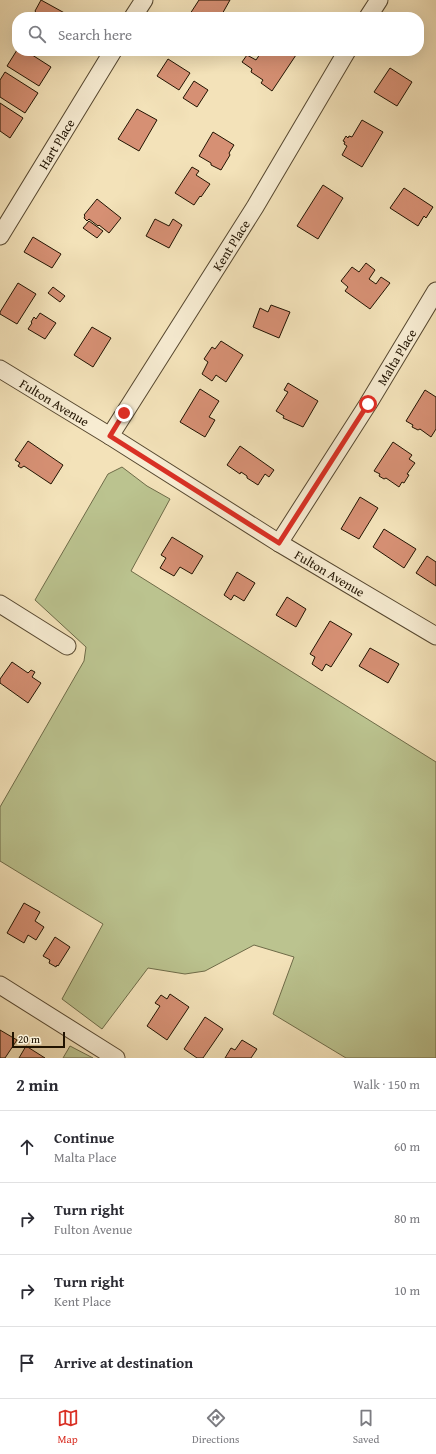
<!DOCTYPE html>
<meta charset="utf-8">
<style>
body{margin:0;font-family:"Gentium Book Plus",serif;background:#f2f2f3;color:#2b2b33}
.scale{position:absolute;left:12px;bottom:10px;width:53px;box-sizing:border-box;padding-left:4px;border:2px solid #211301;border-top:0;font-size:11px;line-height:14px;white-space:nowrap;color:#211301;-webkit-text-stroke:3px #f7ecd2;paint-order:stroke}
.stop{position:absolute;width:12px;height:12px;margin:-9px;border:3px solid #d93025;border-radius:50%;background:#fff}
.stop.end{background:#d93025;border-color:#fff;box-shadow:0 1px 4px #0008}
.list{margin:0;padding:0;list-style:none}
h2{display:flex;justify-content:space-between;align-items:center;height:52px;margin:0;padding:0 16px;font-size:17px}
h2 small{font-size:13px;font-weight:400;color:#7c7c81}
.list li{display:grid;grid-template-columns:26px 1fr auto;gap:12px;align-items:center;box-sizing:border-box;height:72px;padding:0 16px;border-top:1px solid #e1e1e2}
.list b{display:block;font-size:15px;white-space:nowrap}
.list p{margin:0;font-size:13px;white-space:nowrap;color:#7c7c81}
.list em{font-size:13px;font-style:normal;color:#7c7c81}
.icon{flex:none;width:22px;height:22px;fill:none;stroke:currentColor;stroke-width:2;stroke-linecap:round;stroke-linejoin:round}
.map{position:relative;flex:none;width:436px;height:1058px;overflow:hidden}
.search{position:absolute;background:#fff;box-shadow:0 4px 16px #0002;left:12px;right:12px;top:12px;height:44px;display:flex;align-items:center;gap:10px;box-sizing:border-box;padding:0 14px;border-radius:16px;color:#7c7c81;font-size:15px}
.sheet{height:340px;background:#fff}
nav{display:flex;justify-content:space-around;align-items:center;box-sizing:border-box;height:56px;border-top:1px solid #e1e1e2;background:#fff;font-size:11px;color:#7c7c81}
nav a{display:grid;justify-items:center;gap:2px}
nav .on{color:#d93025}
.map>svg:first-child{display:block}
</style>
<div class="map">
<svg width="436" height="1058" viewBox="0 0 436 1058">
<rect width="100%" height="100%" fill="#f3e2b9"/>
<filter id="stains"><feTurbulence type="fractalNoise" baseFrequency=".005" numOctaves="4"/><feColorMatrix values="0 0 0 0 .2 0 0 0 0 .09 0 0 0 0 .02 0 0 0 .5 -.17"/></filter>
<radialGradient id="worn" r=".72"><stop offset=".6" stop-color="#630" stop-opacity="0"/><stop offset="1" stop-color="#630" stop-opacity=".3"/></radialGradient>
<g fill="#bbc38f" stroke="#6e6b48">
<polygon points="122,467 147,486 170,499 131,571 436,762 436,1058 346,1058 273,1014 294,957 254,945 205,971 185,974 148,968 102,1029 62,999 103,924 0,861 0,807 84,661 86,647 35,600 108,474"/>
<polygon points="70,1046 93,1058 63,1058"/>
</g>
<g fill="#d69074" stroke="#211301">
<polygon points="41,0 70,16 70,17 39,17 35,11"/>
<polygon points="199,0 230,0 221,16 222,17 188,17"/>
<polygon points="17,50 26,51 51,67 39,86 7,66"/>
<polygon points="262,51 298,52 272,91 261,83 263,80 251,72 252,69 242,62 247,55 256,60"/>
<polygon points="168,59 190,73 179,90 157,76"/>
<polygon points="390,68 412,82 397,106 374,92"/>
<polygon points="5,72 38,93 25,113 0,97 0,80"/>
<polygon points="194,81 208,90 197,107 183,98"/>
<polygon points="0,103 23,118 10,138 0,131"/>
<polygon points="137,109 157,120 139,151 118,139"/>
<polygon points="362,120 383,132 362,167 342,155 347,146 344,144 345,142 343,141 346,136 348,138 349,136 352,137"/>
<polygon points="213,132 234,145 229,153 230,155 221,170 211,165 211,163 199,156"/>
<polygon points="192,167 199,171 196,175 210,184 201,197 200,196 194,205 175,193"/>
<polygon points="323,185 343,198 318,239 297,226"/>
<polygon points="404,188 433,207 426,218 424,216 418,226 390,208"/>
<polygon points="97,199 121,218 109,233 99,225 98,226 89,219 87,221 84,218 85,216 84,215"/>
<polygon points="155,219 169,226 173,219 182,225 169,248 146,236"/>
<polygon points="89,221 103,231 97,238 83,228"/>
<polygon points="33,237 61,254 52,268 24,252"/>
<polygon points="366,263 375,270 369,279 376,284 381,277 390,283 370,309 345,291 348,287 341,281 352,267 359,272"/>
<polygon points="18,283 36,294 17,324 0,314 0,312"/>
<polygon points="53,287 65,296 60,302 48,293"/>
<polygon points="271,305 290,312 279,338 253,327 260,308 268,312"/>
<polygon points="40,313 56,323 45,339 28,329 32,323 31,322 34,317 36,319"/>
<polygon points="92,327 111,338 93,367 74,355"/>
<polygon points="221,341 243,355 226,382 216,375 212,381 202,374 208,362 204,359 212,347 215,349"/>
<polygon points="288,383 318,401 303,427 283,418 284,416 276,411 288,392 284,390"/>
<polygon points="200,389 219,401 209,417 215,420 205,437 180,422"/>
<polygon points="425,390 436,397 436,429 431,437 420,429 418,430 412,427 413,425 406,421"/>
<polygon points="28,441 63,465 51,484 24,466 21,468 18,466 20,463 15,460"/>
<polygon points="393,442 412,455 409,459 415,463 407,474 409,475 404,483 402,482 399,487 386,478 384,479 379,476 380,474 374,471"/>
<polygon points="240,446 274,470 269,477 265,474 258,485 247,478 247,476 241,472 240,474 227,465"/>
<polygon points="360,497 378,508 359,539 341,529"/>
<polygon points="384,529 416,549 404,568 373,547"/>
<polygon points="172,537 203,556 192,574 180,567 174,576 160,568 166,558 161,555"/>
<polygon points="427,556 436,562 436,586 416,573"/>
<polygon points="237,572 255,583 244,601 234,595 231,600 224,595"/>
<polygon points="287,597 306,609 296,627 276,615"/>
<polygon points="330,621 352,634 331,667 326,664 322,671 312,664 315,657 310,654"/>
<polygon points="370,648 399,664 388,683 359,666"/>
<polygon points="12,662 28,673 31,670 35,672 32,677 41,683 28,703 0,683 0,679"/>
<polygon points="24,903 40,912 35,921 44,927 36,940 28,935 24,943 7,933"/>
<polygon points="55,937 70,947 58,966 57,965 56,967 49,963 50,960 43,956"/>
<polygon points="170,994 189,1007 167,1040 147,1026 160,1006 155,1003 161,995 167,999"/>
<polygon points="205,1017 223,1029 203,1058 197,1058 184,1049"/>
<polygon points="0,1030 17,1040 5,1058 0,1058"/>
<polygon points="242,1040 257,1049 251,1058 225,1058 231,1048 235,1050"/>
<polygon points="26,1046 45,1058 19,1058"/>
</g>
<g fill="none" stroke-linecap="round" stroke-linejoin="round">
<g stroke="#56472f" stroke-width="19">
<g id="street">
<polyline points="133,17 144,0"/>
<polyline points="368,17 379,0"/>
<path id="s1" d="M0 236 113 51"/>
<path id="s2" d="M0 369 110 436 279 543 436 636"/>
<path id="s3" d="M110 436 255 207 347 51"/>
<path id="s4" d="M279 543 368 404 436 291"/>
<polyline points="0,604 67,646"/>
<polyline points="0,985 116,1058"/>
</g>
</g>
<use href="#street" stroke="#f7ecd2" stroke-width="17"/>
</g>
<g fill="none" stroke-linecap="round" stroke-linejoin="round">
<polyline stroke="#d93025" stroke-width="5" points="124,413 110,436 279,543 368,404"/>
</g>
<g text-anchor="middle" stroke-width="3.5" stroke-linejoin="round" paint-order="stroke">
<g font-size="13" fill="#211301" stroke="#f7ecd2">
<text dy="5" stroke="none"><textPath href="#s1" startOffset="108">Hart Place</textPath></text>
<text dy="5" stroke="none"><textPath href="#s3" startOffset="226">Kent Place</textPath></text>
<text dy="5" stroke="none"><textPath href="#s4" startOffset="220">Malta Place</textPath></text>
<text dy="5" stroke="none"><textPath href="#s2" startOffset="64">Fulton Avenue</textPath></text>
<text dy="5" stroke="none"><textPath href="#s2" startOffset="388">Fulton Avenue</textPath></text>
</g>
</g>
<rect width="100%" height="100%" filter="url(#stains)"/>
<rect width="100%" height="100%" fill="url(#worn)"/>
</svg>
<div class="scale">20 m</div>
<div class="stop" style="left:368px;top:404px"></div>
<div class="stop end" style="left:124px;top:413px"></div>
<div class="search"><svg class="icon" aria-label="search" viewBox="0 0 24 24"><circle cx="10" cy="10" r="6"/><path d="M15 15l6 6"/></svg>Search here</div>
</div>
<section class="sheet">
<h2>2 min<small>Walk · 150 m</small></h2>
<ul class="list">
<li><svg class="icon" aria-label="ahead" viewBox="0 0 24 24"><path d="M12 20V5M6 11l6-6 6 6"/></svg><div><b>Continue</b><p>Malta Place</p></div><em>60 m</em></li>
<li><svg class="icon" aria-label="right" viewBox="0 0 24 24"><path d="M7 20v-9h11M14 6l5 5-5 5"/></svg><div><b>Turn right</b><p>Fulton Avenue</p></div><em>80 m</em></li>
<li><svg class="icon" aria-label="right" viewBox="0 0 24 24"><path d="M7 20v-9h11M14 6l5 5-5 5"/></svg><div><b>Turn right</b><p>Kent Place</p></div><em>10 m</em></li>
<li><svg class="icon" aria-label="arrive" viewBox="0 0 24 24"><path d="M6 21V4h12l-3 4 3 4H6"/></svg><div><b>Arrive at destination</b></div></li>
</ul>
</section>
<nav>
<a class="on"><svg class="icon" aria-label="map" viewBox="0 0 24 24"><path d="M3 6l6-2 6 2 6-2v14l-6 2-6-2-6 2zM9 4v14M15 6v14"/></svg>Map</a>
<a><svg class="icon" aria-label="directions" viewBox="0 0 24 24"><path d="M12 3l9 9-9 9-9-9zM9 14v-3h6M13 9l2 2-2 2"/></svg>Directions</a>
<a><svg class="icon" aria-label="saved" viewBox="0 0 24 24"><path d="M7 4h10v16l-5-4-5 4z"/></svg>Saved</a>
</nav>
